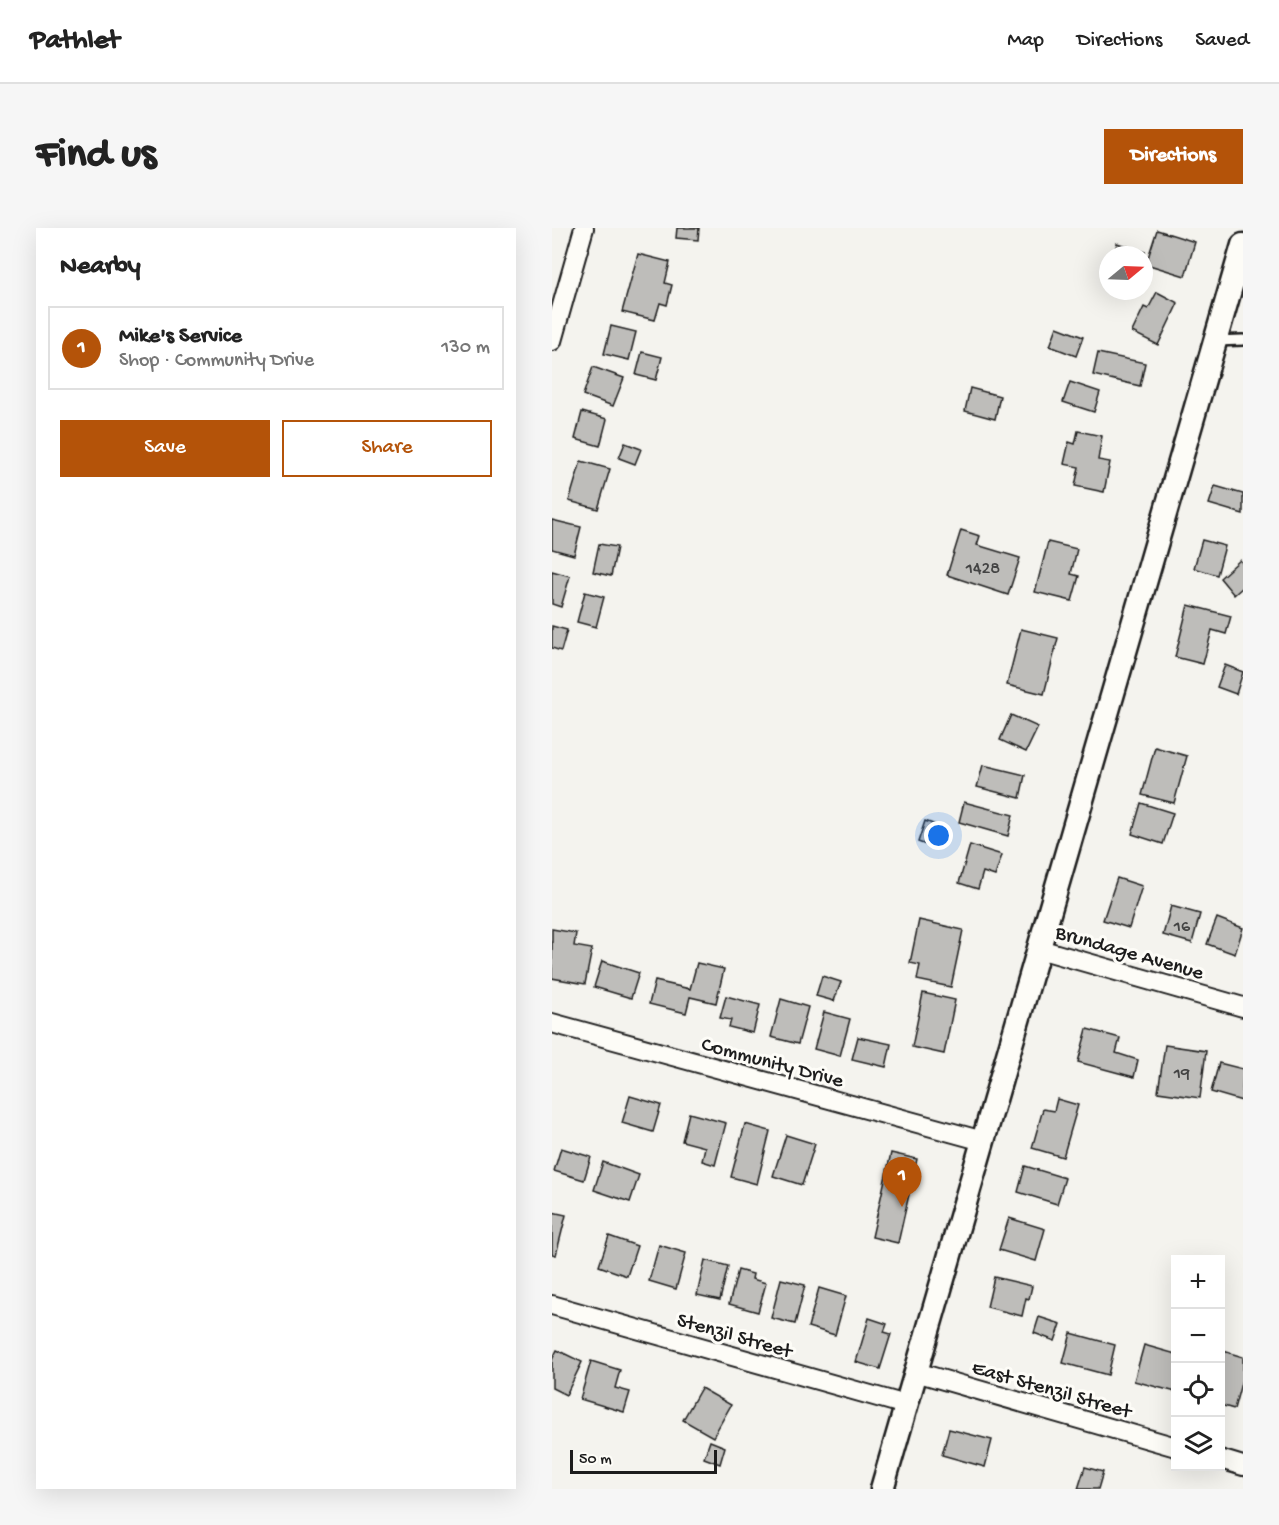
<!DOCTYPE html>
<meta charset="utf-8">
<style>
body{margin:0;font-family:"Gochi Hand",sans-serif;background:#f6f6f6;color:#222}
.controls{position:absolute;right:18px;bottom:18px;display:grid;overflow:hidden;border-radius:0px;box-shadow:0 6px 24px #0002}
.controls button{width:54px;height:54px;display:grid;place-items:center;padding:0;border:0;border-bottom:2px solid #e0e0e0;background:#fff;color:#222;font:30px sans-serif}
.compass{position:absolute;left:547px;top:18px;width:54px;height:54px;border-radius:50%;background:#fff;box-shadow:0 6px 24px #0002;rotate:71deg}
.scale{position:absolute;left:18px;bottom:15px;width:147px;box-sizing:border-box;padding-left:6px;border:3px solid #1c1c1c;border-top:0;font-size:16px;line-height:21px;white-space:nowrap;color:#1c1c1c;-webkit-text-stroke:4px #fdfcf7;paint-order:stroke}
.you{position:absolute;left:387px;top:608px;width:21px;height:21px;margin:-15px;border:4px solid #fff;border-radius:50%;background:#1a73e8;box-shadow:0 0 0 9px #1a73e833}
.badge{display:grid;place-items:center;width:39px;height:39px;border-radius:50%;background:#b45309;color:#fff;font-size:20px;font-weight:700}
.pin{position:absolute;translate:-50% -50px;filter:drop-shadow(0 2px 3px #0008)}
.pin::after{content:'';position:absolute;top:32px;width:21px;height:18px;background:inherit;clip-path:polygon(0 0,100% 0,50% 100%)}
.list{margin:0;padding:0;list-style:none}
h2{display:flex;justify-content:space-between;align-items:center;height:78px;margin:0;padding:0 24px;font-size:26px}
h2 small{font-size:20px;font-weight:400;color:#767676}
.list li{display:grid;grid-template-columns:39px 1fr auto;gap:18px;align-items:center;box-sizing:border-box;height:84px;margin:0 12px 12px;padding:0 12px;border:2px solid #e0e0e0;border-radius:0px}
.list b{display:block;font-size:22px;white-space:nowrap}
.list p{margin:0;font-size:20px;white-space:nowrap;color:#767676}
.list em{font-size:20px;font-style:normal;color:#767676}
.actions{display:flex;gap:12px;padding:18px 24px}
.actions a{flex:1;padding:14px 0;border:2px solid #b45309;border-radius:0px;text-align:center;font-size:21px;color:#b45309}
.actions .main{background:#b45309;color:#fff}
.icon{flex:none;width:33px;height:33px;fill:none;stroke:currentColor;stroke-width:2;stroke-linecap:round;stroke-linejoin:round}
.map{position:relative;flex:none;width:691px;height:1261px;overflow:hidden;border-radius:0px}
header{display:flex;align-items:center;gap:36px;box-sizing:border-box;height:84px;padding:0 30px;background:#fff;border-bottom:2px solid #e0e0e0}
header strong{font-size:28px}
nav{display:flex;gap:33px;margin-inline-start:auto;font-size:21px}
.intro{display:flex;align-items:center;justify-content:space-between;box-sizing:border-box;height:144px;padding:0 36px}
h1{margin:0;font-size:42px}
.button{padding:15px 27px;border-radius:0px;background:#b45309;color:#fff;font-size:21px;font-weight:700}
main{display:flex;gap:36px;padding:0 36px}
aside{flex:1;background:#fff;border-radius:0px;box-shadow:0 6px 24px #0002}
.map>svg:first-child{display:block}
</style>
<header>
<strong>Pathlet</strong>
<nav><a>Map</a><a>Directions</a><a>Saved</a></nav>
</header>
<div class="intro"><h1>Find us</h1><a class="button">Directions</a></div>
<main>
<aside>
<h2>Nearby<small></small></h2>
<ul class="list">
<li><span class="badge">1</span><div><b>Mike's Service</b><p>Shop · Community Drive</p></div><em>130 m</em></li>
</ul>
<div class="actions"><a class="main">Save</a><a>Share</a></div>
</aside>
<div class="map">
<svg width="691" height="1261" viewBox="0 0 691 1261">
<rect width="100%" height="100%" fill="#f4f3ee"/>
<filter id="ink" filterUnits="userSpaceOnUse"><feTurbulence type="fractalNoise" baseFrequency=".0167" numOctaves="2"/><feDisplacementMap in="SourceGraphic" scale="12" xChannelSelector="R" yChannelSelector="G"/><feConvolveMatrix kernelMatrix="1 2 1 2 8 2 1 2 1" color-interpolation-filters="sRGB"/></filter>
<g filter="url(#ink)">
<g fill="#bebdba" stroke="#1c1c1c" stroke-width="1.5">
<polygon points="125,0 147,0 146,12 124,10"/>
<polygon points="605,2 643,14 633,48 594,36"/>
<polygon points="565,15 593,24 592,29 592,27 562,27"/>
<polygon points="86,26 118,34 113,55 120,57 115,77 108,75 103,92 70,84"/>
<polygon points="605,64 626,75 606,117 580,104 592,79 596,81"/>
<polygon points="59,98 84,104 77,132 52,126"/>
<polygon points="505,99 531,109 524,128 498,118"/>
<polygon points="90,124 110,129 104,152 84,147"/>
<polygon points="546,125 593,135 588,158 541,147"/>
<polygon points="41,139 72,150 61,178 31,167"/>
<polygon points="518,154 548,164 542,184 511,174"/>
<polygon points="418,160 448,168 443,191 413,183"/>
<polygon points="30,184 55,191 48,218 23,211"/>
<polygon points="526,203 550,208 546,232 558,234 552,264 523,258 527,239 512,236 517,214 523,216"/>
<polygon points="73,215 89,221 83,236 67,230"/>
<polygon points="29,233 58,241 46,281 17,273"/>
<polygon points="663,258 691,266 691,286 657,276"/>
<polygon points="0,292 29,299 22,327 0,321"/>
<polygon points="409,302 428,308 425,317 468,330 456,367 395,347"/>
<polygon points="650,312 673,318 665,347 642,340"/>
<polygon points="496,314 525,321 519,346 527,348 520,373 483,364"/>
<polygon points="47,316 65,319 59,348 41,344"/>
<polygon points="688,332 691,336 691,359 682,367 668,350"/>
<polygon points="0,343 18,348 9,379 0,376"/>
<polygon points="33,364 52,369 44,399 25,394"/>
<polygon points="636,377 679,388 674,406 660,402 651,436 623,429"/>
<polygon points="0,398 15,402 9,423 0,420"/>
<polygon points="469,401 506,410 492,466 455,457"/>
<polygon points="673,437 691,444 684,466 665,459"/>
<polygon points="459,487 486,499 474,524 448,512"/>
<polygon points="603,519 635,528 622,575 590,567"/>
<polygon points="431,537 473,547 468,570 425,559"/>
<polygon points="412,574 461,587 456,608 407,594"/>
<polygon points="589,575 621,585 611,616 580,606"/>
<polygon points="373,593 392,600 385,621 366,614"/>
<polygon points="418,617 450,627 443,648 431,644 426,661 407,655"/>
<polygon points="565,650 590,658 577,700 551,692"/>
<polygon points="619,678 648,686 640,715 611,707"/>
<polygon points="665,690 691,700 683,726 655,716"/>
<polygon points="367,692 411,702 399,759 365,752 368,737 358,735"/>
<polygon points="0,701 24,705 22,718 40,721 33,756 0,750"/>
<polygon points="50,733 87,745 79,770 42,759"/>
<polygon points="145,735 172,741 164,775 138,769 134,785 97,776 103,753 138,761"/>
<polygon points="270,748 289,754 282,773 264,768"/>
<polygon points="371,765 403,772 392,826 360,819"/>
<polygon points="174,768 208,777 201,805 177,799 179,792 168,790"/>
<polygon points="229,771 256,779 246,816 219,809"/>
<polygon points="272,784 298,791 288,828 262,821"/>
<polygon points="535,801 568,810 564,825 586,832 582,849 526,834"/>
<polygon points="306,809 339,816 334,839 300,831"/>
<polygon points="613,817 654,823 648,870 606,864"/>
<polygon points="667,835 691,841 690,873 659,864"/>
<polygon points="78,868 109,877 101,904 70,895"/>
<polygon points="505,871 526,877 511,929 480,920 491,881 502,883"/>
<polygon points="137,885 174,895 163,937 150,933 153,919 130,913"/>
<polygon points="193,896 218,903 205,956 179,949"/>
<polygon points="234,907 263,916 250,957 221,948"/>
<polygon points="9,920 39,929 32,952 2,943"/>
<polygon points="339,925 365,931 346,1015 320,1009"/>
<polygon points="51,934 87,947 78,974 42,962"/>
<polygon points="473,938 513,950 505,976 466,964"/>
<polygon points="0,984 14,987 4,1027 0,1026"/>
<polygon points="457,990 493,1001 484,1033 447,1022"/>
<polygon points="57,1008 85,1018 75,1048 47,1038"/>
<polygon points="107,1017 134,1025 124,1061 97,1053"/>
<polygon points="153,1032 176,1038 168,1072 145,1067"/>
<polygon points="186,1042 201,1046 200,1051 214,1055 206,1084 177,1076"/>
<polygon points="442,1049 480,1058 477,1071 474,1070 470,1088 435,1079"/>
<polygon points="229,1051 253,1057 243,1096 219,1090"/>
<polygon points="267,1060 294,1068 283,1107 256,1099"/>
<polygon points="487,1089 509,1096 503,1113 482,1105"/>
<polygon points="317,1090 335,1096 332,1104 339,1106 328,1141 304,1134"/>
<polygon points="519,1105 563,1117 556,1147 511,1135"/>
<polygon points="592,1117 624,1126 624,1164 582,1153"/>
<polygon points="5,1122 30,1134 14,1167 0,1160 0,1132"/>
<polygon points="668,1122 691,1129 691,1148 682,1181 668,1177"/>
<polygon points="39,1133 68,1142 63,1160 78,1164 72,1184 28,1171"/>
<polygon points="149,1160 179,1177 161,1209 131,1192"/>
<polygon points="397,1201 440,1212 433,1239 390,1227"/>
<polygon points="158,1213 173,1219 168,1236 152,1230"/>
<polygon points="533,1239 551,1244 546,1261 526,1261"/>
</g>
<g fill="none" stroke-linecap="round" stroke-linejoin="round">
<g stroke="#1c1c1c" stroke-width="14">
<polyline id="service" points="663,113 691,112"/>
</g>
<g stroke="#1c1c1c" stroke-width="22">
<g id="minor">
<polyline points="0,113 32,0"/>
<polyline points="487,721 691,779"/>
<polyline points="0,795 431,913"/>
<polyline points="0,1077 354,1177"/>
<polyline points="364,1144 624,1219"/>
<polyline points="668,1231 691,1238"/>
</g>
</g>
<g stroke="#1c1c1c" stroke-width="27">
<polyline id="tertiary" points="330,1261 691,17"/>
</g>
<use href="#service" stroke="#fdfcf7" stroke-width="9"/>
<use href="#minor" stroke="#fdfcf7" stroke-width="18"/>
<use href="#tertiary" stroke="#fdfcf7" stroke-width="22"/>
</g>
</g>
<g text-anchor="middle" stroke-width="6" stroke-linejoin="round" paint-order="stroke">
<g font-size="18" fill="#444">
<text x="431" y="345">1428</text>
<text x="630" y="703">16</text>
<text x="630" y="850">19</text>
</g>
<g font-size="21" fill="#1c1c1c" stroke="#fdfcf7">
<text transform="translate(578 723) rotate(16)" y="7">Brundage Avenue</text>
<text transform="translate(221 833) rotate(15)" y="7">Community Drive</text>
<text transform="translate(183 1106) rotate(16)" y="7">Stenzil Street</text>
<text transform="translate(500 1160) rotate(16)" y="7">East Stenzil Street</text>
</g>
</g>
</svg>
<div class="controls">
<button>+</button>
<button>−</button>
<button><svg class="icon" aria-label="locate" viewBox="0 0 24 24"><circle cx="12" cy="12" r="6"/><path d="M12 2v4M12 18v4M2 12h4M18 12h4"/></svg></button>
<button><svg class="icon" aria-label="layers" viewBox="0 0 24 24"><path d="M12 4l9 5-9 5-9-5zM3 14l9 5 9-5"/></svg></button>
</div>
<svg class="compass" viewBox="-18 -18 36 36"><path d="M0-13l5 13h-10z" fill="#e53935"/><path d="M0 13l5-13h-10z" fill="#767676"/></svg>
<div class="scale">50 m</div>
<div class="you"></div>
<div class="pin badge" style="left:350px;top:979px">1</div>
</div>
</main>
